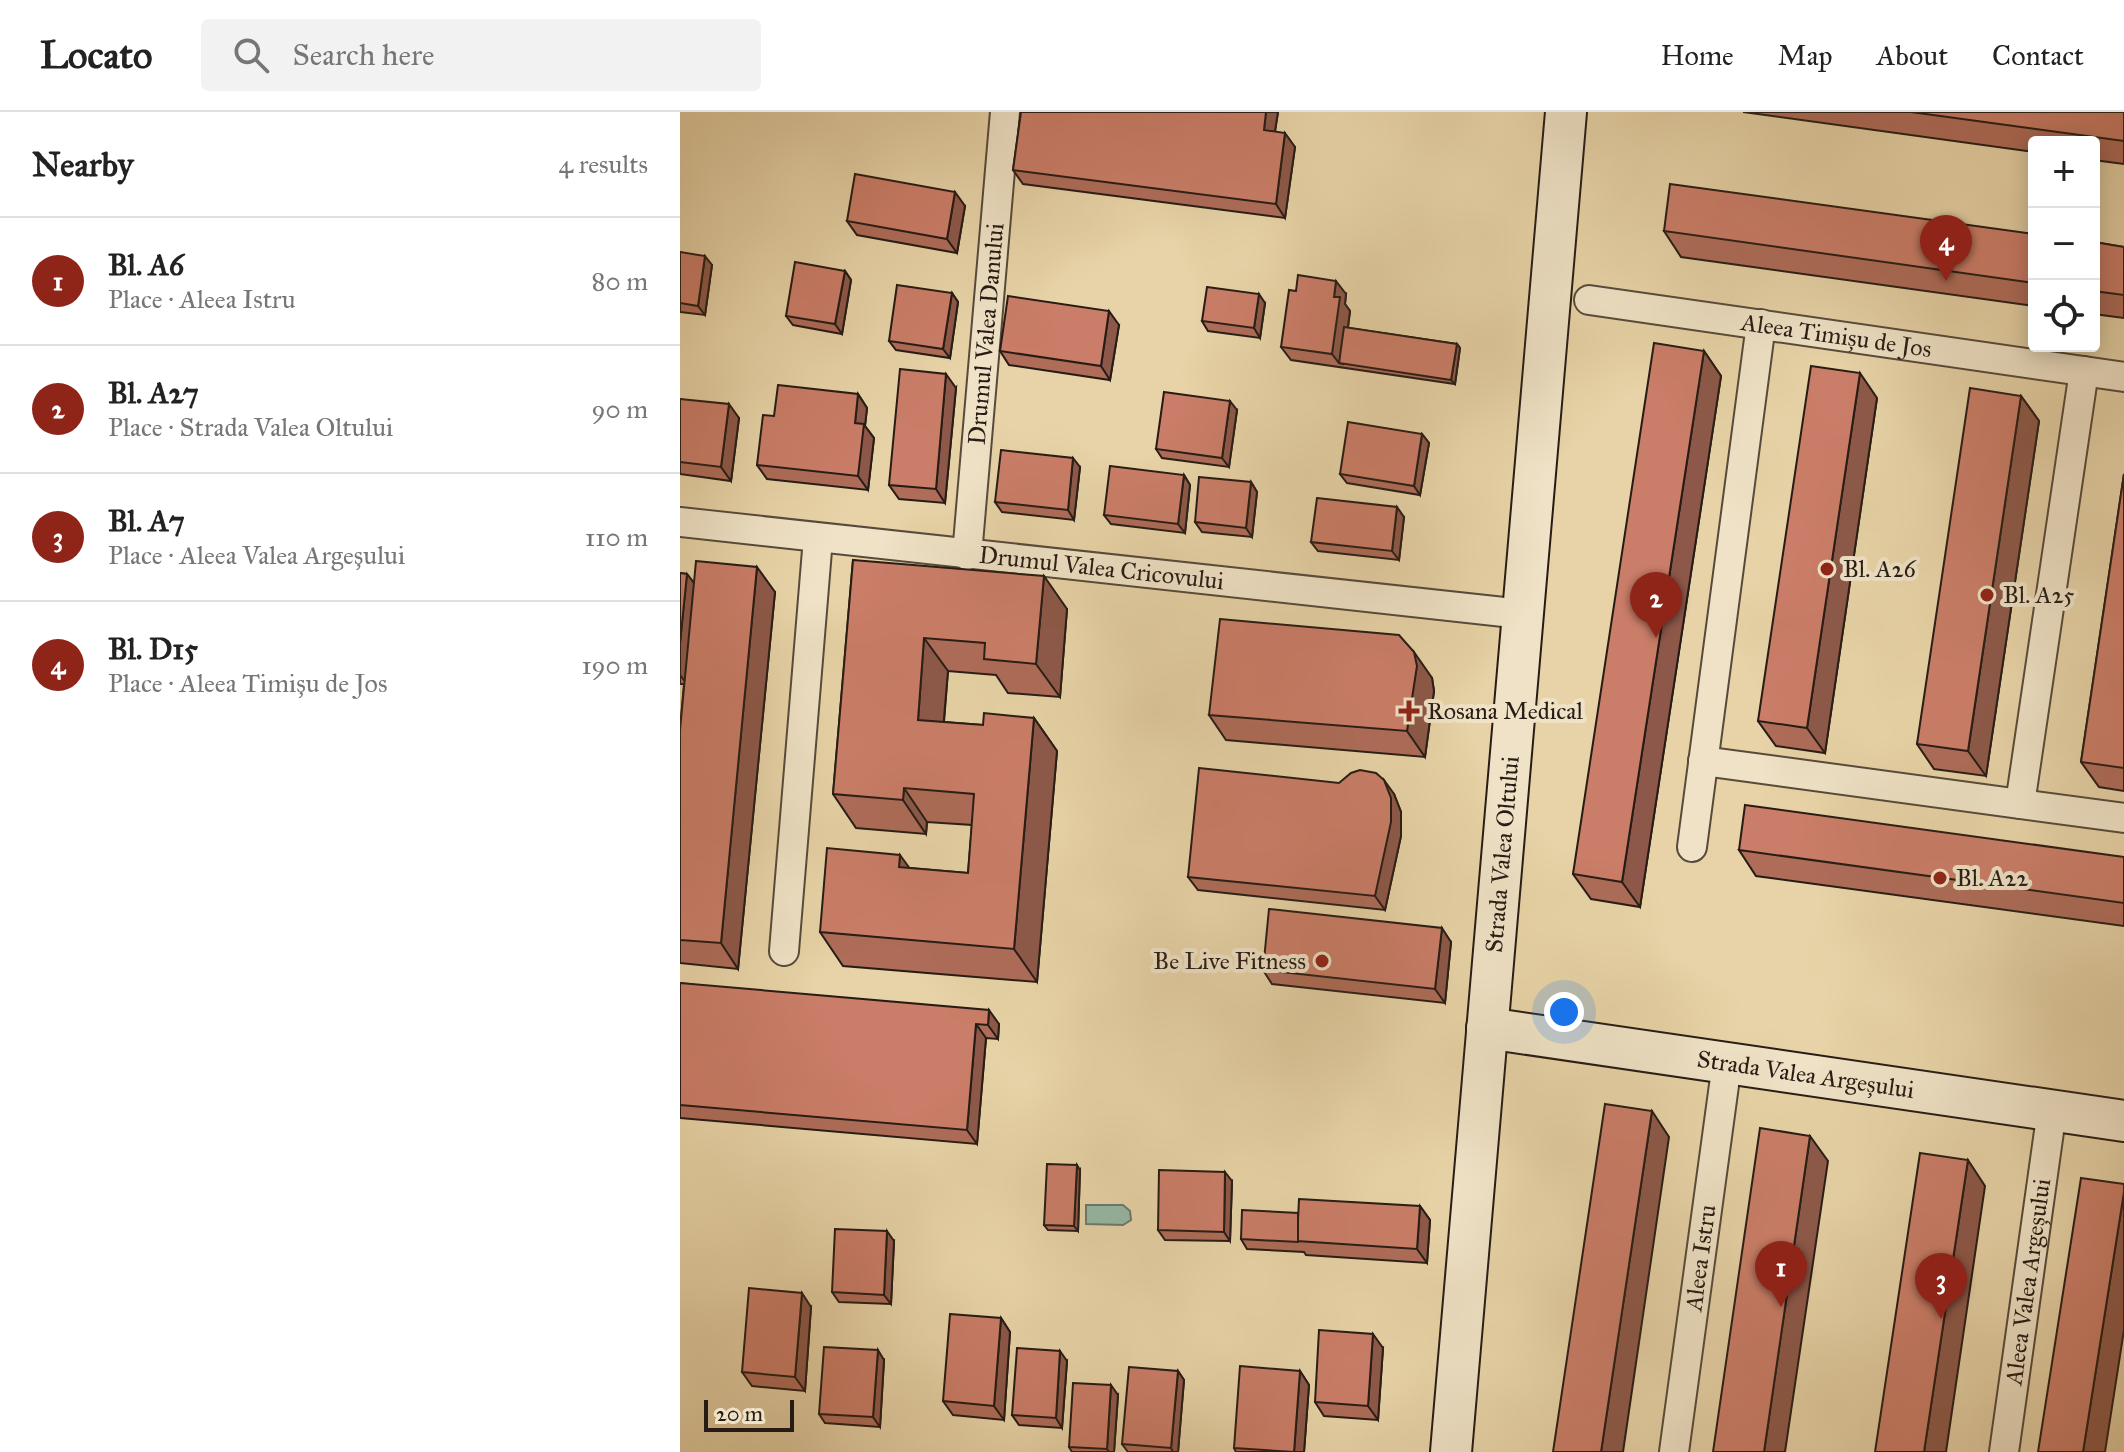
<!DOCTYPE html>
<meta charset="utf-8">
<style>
body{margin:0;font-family:"IM FELL Great Primer",serif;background:#f2f2f2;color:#222}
.controls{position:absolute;right:24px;top:24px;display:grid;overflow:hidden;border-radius:8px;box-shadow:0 4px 20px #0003}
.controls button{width:72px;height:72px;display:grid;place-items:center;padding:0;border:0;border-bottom:2px solid #e0e0e0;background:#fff;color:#222;font:40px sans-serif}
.scale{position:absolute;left:24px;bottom:20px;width:90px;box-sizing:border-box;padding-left:8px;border:4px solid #271c15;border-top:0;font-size:22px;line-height:28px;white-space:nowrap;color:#271c15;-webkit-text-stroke:6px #efe2c6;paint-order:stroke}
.you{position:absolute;left:884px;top:900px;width:28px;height:28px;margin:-20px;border:6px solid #fff;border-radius:50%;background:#1a73e8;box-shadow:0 0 0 12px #1a73e833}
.badge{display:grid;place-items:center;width:52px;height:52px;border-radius:50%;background:#8f2418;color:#fff;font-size:26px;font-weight:700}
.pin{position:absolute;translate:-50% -66px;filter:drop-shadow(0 2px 4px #0008)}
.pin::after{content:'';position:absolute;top:42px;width:28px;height:24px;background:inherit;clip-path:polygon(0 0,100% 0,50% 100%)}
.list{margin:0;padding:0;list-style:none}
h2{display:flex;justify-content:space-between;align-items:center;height:104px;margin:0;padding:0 32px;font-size:34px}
h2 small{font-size:26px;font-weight:400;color:#767676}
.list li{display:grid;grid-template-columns:52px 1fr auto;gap:24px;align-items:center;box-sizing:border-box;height:128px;padding:0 32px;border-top:2px solid #e0e0e0}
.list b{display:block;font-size:30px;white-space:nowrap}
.list p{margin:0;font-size:26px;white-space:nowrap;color:#767676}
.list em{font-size:26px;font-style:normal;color:#767676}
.icon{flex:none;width:44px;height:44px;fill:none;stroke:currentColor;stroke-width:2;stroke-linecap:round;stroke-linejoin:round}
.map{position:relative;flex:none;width:1444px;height:1340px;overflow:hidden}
header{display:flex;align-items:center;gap:48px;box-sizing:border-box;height:112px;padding:0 40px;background:#fff;border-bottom:2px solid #e0e0e0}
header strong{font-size:38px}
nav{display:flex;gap:44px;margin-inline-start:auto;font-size:28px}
.search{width:560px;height:72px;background:#f2f2f2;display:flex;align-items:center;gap:20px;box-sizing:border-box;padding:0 28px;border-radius:8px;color:#767676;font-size:30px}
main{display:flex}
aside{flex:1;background:#fff}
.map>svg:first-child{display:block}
</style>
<header>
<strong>Locato</strong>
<div class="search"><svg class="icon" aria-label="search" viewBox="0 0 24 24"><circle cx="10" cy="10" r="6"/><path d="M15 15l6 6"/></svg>Search here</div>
<nav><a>Home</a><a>Map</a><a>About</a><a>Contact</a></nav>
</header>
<main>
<aside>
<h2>Nearby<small>4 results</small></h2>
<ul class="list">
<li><span class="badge">1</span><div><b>Bl. A6</b><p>Place · Aleea Istru</p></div><em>80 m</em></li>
<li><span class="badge">2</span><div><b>Bl. A27</b><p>Place · Strada Valea Oltului</p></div><em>90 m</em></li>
<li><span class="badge">3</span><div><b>Bl. A7</b><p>Place · Aleea Valea Argeșului</p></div><em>110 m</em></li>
<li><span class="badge">4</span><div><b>Bl. D15</b><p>Place · Aleea Timișu de Jos</p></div><em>190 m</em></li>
</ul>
</aside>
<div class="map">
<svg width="1444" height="1340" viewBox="0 0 1444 1340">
<rect width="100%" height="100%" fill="#e7d3a7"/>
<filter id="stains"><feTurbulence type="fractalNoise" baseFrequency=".0025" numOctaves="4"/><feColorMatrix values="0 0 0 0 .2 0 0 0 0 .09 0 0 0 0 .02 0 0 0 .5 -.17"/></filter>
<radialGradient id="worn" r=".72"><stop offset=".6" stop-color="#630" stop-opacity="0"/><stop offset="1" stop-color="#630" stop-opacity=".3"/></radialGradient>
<polygon fill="#97b8a7" stroke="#6a7a6d" stroke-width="2" points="406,1093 443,1093 450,1099 451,1108 443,1113 406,1112"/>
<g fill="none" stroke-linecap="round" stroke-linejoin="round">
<g stroke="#574a3a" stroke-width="32">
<g id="minor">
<path id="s1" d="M909 188 1444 265"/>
<path id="s2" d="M0 410 842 502"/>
<path id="s3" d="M287 443 325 0"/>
<polyline points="1023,649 1444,706"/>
<polyline points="1340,692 1404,259"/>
<polyline points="1012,735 1081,212"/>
<polyline points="104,839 138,426"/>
<path id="s4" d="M994 1340 1047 951"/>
<path id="s5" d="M1324 1340 1372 998"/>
</g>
</g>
<g stroke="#271c15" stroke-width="44">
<g id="secondary">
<path id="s6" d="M807 916 1444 1009"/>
<path id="s7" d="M771 1340 886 0"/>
</g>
</g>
<use href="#minor" stroke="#efe2c6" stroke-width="28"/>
<use href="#secondary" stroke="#efe2c6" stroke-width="40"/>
</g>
<g fill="#ae6c59" stroke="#271c15" stroke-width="2">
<polygon points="341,0 598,0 595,19 615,35 605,106 343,72 333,58"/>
<polygon points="1063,0 1444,0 1444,52 1414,48 1414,30 1354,30 1354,40"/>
<polygon points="285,94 277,141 177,123 167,109"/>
<polygon points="984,119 1354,122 1354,194 1001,145"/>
<polygon points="1414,130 1444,135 1444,206 1414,202"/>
<polygon points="0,140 32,153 25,203 0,200"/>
<polygon points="165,159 171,168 162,222 113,213 106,204"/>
<polygon points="272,181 278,190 270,246 216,238 209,229"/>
<polygon points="666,182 665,192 670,199 668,216 777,232 780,236 775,272 611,248 601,235"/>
<polygon points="585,191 580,226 528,219 522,209"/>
<polygon points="439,213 430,268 329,253 320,239"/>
<polygon points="1024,239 1041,264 960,795 911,787 893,762"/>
<polygon points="276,276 265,391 219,387 209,373"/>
<polygon points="178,282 187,296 185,314 194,326 188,378 87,367 77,353 94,304"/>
<polygon points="1341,284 1359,309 1306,664 1254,657 1237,632"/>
<polygon points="1197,286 1145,641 1096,634 1078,609"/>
<polygon points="0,287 59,306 51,369 0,362"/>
<polygon points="557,298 549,355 482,346 476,337"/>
<polygon points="742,322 749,331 740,383 667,371 660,362"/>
<polygon points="400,355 394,408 322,400 315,390"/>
<polygon points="1444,362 1444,679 1419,675 1401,650"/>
<polygon points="504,363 510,373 505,421 431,412 424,403"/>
<polygon points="571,370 577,380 572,425 522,420 515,410"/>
<polygon points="724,405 719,448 638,439 631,430"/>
<polygon points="173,448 387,497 380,585 328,581 316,563 268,559 264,610 303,613 354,606 377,639 357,870 163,854 140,820 229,756 288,761 292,713 247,710 246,722 176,716 153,682"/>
<polygon points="0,461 7,462 14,471 95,480 58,857 0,851 0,617 4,572 0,572"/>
<polygon points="752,566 754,579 745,645 546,628 529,603"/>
<polygon points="714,682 721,700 721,724 705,798 518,778 508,765"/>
<polygon points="1059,738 1444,745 1444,814 1076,764"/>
<polygon points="771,830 765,891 592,872 583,858"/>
<polygon points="0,871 319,912 318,927 306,926 297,1032 0,1006"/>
<polygon points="400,1058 398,1119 368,1118 364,1113"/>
<polygon points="552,1069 550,1129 485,1128 478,1118"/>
<polygon points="740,1094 750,1108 747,1151 626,1143 624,1140 567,1137 561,1127 618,1101"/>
<polygon points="214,1129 211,1192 159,1190 152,1180"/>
<polygon points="131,1195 125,1279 72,1274 62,1260"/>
<polygon points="321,1206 330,1220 324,1308 273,1303 263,1289"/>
<polygon points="703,1236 698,1308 644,1304 635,1290"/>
<polygon points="204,1248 200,1315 145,1311 139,1302"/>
<polygon points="387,1249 382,1316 339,1313 332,1303"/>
<polygon points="498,1259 504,1268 498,1340 448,1340 442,1332"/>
<polygon points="620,1259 629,1273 624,1340 556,1340 554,1336"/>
<polygon points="438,1283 434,1340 392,1340 389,1335"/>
</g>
<g fill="#8d5849" stroke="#271c15" stroke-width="2">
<polygon points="586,0 598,0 593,32 584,18"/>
<polygon points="605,21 615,35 605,106 596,92"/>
<polygon points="275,80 285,94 277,141 267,127"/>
<polygon points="25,144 32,153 25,203 18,194"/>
<polygon points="165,159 171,168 162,222 155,212"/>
<polygon points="656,169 666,182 665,192 670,199 663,252 659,251 652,242 654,185"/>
<polygon points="272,181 278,190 270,246 263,237"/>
<polygon points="579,182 585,191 580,226 574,216"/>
<polygon points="429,199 439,213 430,268 421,254"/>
<polygon points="777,232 780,236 775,272 771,268"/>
<polygon points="1024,239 1041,264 960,795 942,770"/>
<polygon points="1180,261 1197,286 1145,641 1127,616"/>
<polygon points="266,262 276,276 265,391 256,377"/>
<polygon points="178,282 187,296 185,314 194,326 188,378 178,364 175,311"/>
<polygon points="1341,284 1359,309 1306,664 1288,639"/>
<polygon points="550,289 557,298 549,355 542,346"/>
<polygon points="49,292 59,306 51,369 41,355"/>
<polygon points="742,322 749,331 740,383 734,374"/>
<polygon points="393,346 400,355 394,408 388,398"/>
<polygon points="504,363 510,373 505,421 498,412"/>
<polygon points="571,370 577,380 572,425 566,416"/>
<polygon points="717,395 724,405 719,448 712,439"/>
<polygon points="77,455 95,480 58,857 41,831"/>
<polygon points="7,462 17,475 7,572 0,563 0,531"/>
<polygon points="364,464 387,497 380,585 356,552"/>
<polygon points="244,526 268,559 261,641 238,608"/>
<polygon points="734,540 752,566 754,579 745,645 727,619"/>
<polygon points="354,606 377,639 357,870 334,837"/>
<polygon points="704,668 714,682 721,700 721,724 705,798 695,784"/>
<polygon points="224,676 247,710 246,722 223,688"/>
<polygon points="220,743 244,776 219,755"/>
<polygon points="762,816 771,830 765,891 755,877"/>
<polygon points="309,898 319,912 318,927 308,913"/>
<polygon points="296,912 306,926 297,1032 287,1018"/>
<polygon points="972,999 989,1025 943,1340 921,1340"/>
<polygon points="1130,1024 1148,1049 1105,1340 1084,1340"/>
<polygon points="1288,1048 1305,1074 1266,1340 1244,1340"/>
<polygon points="397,1053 400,1058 398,1119 394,1114"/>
<polygon points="545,1060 552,1069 550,1129 544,1120"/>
<polygon points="1444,1080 1444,1218 1425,1340 1403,1340"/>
<polygon points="740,1094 750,1108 747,1151 737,1137"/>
<polygon points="207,1119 214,1129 211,1192 204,1183"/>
<polygon points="122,1181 131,1195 125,1279 115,1265"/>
<polygon points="321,1206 330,1220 324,1308 314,1294"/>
<polygon points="693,1222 703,1236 698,1308 688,1294"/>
<polygon points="198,1238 204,1248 200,1315 193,1305"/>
<polygon points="380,1239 387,1249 382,1316 376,1306"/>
<polygon points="498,1259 504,1268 498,1340 493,1340 491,1336"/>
<polygon points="620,1259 629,1273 624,1340 614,1340"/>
<polygon points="431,1273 438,1283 434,1340 429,1340 427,1337"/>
</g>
<g fill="#ca7d68" stroke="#271c15" stroke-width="2">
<polygon points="341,0 586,0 584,18 605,21 596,92 333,58"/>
<polygon points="1231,0 1444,0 1444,29"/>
<polygon points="175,62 275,80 267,127 167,109"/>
<polygon points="990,72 1354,122 1354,171 984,119"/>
<polygon points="1414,130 1444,135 1444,183 1414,179"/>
<polygon points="0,140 25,144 18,194 0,191"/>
<polygon points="115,150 165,159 155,212 106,204"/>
<polygon points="618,163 656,169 654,185 660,185 652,242 601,235 609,178 616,179"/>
<polygon points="217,173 272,181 263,237 209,229"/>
<polygon points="527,175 579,182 574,216 522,209"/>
<polygon points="328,184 429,199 421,254 320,239"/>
<polygon points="664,215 777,232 771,268 659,251"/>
<polygon points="974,231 1024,239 942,770 893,762"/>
<polygon points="1131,254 1180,261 1127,616 1078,609"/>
<polygon points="220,257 266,262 256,377 209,373"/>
<polygon points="98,273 178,282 175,311 184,312 178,364 77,353 83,303 94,304"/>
<polygon points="1290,276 1341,284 1288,639 1237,632"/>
<polygon points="484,280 550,289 542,346 476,337"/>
<polygon points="0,287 49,292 41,355 0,350"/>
<polygon points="668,310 742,322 734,374 660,362"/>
<polygon points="321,338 393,346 388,398 315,390"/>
<polygon points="430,354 504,363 498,412 424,403"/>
<polygon points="1444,362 1444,656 1401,650"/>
<polygon points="519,365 571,370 566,416 515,410"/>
<polygon points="637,386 717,395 712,439 631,430"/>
<polygon points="173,448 364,464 356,552 304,547 305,531 244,526 238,608 303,613 304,601 354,606 334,837 140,820 147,736 220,743 219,755 288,761 294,682 224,676 223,688 153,682"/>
<polygon points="16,449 77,455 41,831 0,828 0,618"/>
<polygon points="0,461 7,462 0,531"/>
<polygon points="540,507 719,523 734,540 737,554 727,619 529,603"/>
<polygon points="519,656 659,671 671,661 680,658 696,661 704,668 711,686 711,710 695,784 508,765"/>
<polygon points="1065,693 1444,745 1444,791 1059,738"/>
<polygon points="589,797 762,816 755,877 583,858"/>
<polygon points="0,871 309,898 308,913 296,912 287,1018 0,993"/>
<polygon points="925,992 972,999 921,1340 873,1340"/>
<polygon points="1080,1016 1130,1024 1084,1340 1033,1340"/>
<polygon points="1240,1041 1288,1048 1244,1340 1195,1340"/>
<polygon points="367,1052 397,1053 394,1114 364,1113"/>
<polygon points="479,1058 545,1060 544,1120 478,1118"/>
<polygon points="1401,1066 1444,1072 1444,1080 1403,1340 1358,1340"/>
<polygon points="619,1087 740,1094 737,1137 617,1129"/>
<polygon points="562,1098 618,1101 618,1130 561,1127"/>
<polygon points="155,1117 207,1119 204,1183 152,1180"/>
<polygon points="69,1176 122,1181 115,1265 62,1260"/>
<polygon points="270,1202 321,1206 314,1294 263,1289"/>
<polygon points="639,1218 693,1222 688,1294 635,1290"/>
<polygon points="144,1235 198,1238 193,1305 139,1302"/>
<polygon points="337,1236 380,1239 376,1306 332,1303"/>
<polygon points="560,1254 620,1259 614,1340 554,1336"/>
<polygon points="449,1255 498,1259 491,1336 442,1332"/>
<polygon points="393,1271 431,1273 427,1337 389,1335"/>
</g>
<g fill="#8f2418" stroke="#efe2c6" stroke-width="3">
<circle cx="1147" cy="457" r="8"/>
<circle cx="1307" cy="483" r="8"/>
<path d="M725 587h8v8h8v8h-8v8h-8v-8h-8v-8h8z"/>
<circle cx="1260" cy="766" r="8"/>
<circle cx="642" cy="849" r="8"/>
</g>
<g text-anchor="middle" stroke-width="8" stroke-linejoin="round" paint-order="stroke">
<g font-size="24" fill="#271c15" stroke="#efe2c6">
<text dy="8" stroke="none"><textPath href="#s3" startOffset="222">Drumul Valea Danului</textPath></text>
<text dy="8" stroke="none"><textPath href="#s1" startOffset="250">Aleea Timișu de Jos</textPath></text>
<text dy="8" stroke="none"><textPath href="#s2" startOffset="424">Drumul Valea Cricovului</textPath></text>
<text dy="8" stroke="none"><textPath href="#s7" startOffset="600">Strada Valea Oltului</textPath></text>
<text dy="8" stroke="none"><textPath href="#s6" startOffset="322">Strada Valea Argeșului</textPath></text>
<text dy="8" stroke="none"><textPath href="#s4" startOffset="196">Aleea Istru</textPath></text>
<text dy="8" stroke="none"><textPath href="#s5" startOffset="172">Aleea Valea Argeșului</textPath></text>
</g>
<g font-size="24" fill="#271c15" stroke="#efe2c6" text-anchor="start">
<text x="1163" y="465">Bl. A26</text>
<text x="1323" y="491">Bl. A25</text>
<text x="747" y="607">Rosana Medical</text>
<text x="1276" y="774">Bl. A22</text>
<text x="626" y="857" text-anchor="end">Be Live Fitness</text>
</g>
</g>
<rect width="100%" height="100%" filter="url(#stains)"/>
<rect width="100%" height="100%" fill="url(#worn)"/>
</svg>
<div class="controls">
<button>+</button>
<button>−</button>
<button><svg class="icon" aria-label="locate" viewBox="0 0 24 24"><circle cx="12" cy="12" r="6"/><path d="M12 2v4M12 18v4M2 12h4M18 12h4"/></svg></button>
</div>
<div class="scale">20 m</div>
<div class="you"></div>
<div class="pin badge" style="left:1101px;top:1195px">1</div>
<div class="pin badge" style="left:976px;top:526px">2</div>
<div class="pin badge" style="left:1261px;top:1207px">3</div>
<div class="pin badge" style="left:1266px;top:169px">4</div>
</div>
</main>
